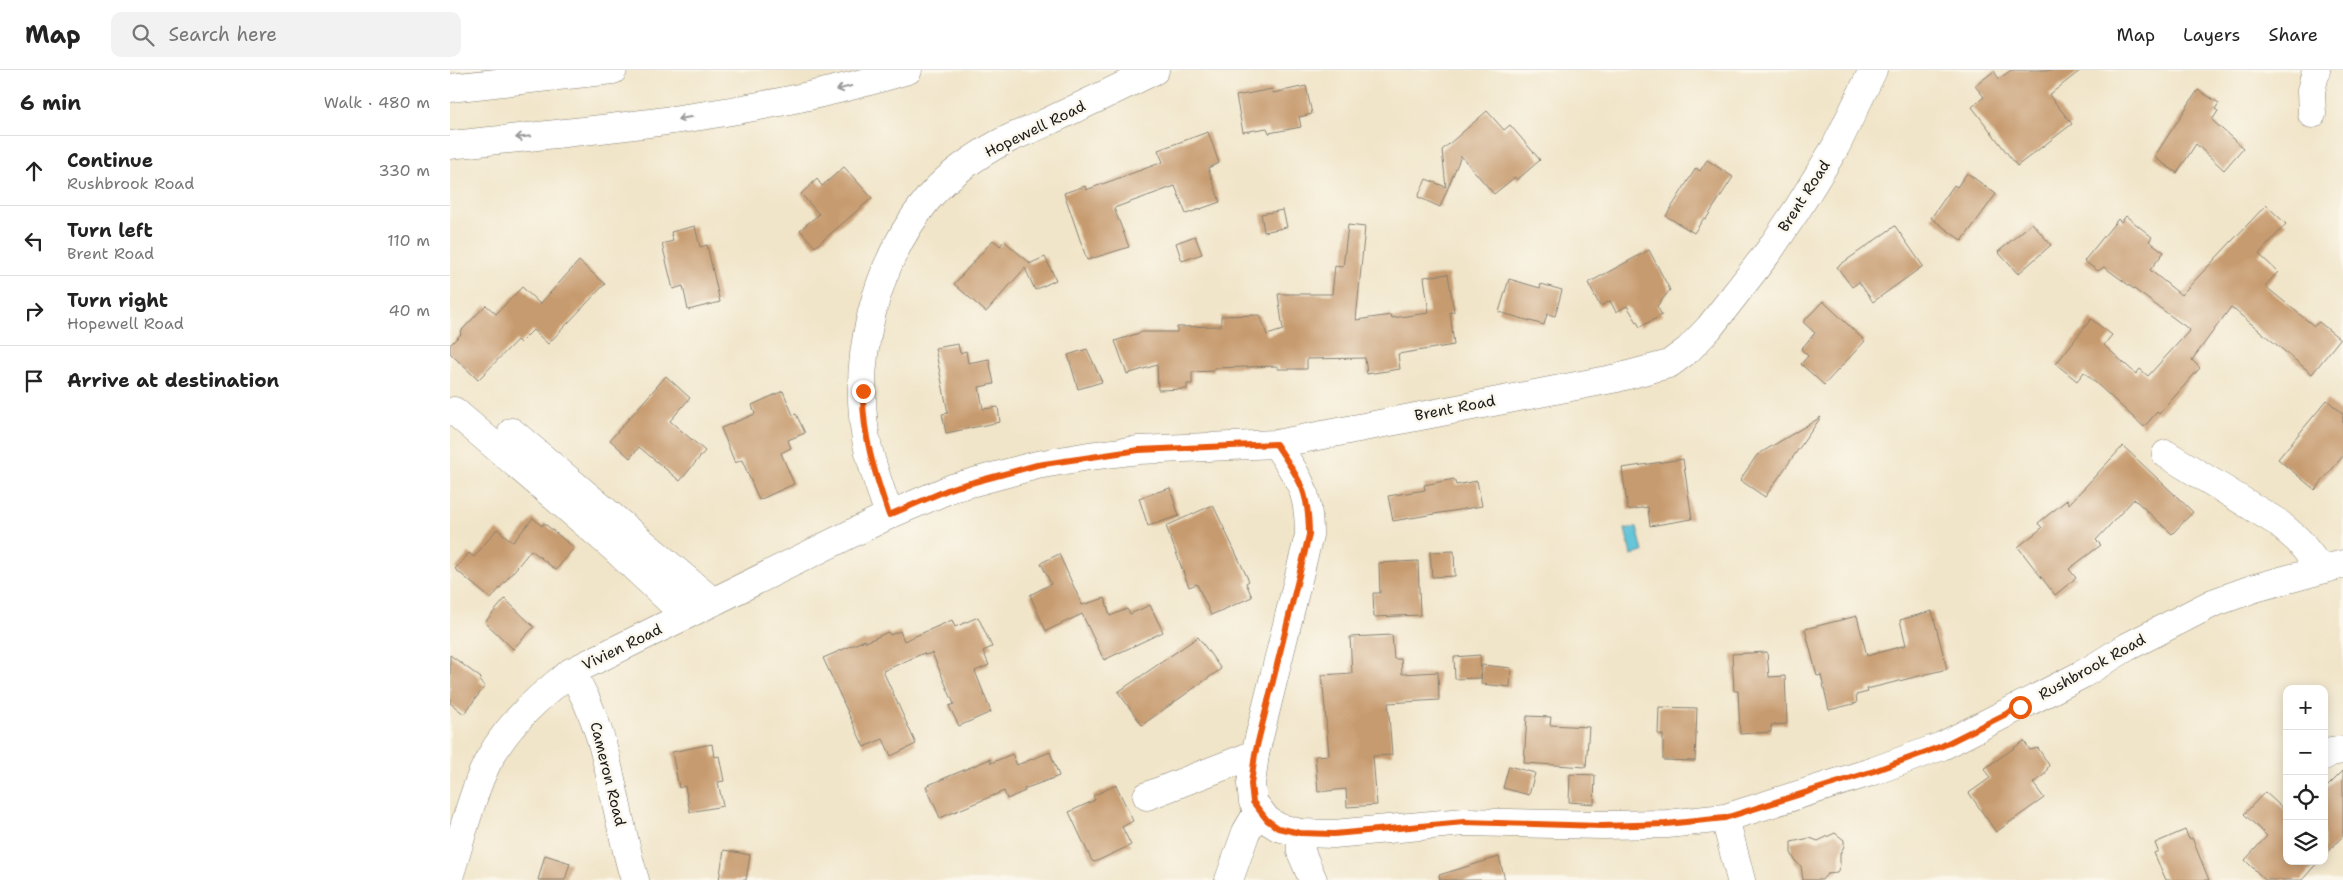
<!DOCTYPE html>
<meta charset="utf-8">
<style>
body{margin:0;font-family:"Shantell Sans",sans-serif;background:#f2f2f2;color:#222}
.controls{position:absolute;right:15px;bottom:15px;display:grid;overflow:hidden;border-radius:10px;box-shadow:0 2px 12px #0003}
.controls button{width:45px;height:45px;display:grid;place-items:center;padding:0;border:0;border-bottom:1px solid #e0e0e0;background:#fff;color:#222;font:25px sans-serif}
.stop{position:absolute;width:15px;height:15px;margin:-11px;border:4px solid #ea580c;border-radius:50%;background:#fff}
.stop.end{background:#ea580c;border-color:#fff;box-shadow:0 1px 5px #0008}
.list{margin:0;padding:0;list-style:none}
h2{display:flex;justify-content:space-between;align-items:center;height:65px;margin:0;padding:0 20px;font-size:21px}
h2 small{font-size:16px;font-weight:400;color:#767676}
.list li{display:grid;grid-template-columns:32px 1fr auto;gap:15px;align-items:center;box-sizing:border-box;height:70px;padding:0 20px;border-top:1px solid #e0e0e0}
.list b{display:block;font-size:19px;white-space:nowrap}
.list p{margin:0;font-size:16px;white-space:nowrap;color:#767676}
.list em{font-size:16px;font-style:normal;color:#767676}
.icon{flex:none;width:28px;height:28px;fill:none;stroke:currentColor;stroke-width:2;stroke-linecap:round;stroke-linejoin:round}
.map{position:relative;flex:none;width:1893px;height:810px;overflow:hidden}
header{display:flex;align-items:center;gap:30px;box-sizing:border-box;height:70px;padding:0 25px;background:#fff;border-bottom:1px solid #e0e0e0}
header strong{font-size:24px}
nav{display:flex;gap:28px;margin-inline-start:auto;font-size:18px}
.search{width:350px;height:45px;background:#f2f2f2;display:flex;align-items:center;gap:12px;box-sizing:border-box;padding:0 18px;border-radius:10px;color:#767676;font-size:19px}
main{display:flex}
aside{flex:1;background:#fff}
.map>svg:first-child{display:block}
</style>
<header>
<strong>Map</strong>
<div class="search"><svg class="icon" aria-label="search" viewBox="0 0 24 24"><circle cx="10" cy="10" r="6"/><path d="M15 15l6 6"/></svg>Search here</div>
<nav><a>Map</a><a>Layers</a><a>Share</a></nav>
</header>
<main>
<aside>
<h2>6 min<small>Walk · 480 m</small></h2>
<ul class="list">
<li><svg class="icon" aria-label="ahead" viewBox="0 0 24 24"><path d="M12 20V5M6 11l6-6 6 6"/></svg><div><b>Continue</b><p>Rushbrook Road</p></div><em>330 m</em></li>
<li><svg class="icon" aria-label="left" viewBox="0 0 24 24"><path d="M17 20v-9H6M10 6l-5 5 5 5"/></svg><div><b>Turn left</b><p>Brent Road</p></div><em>110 m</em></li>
<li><svg class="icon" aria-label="right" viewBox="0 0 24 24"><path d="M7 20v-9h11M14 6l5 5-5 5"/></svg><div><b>Turn right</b><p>Hopewell Road</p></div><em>40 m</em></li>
<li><svg class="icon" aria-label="arrive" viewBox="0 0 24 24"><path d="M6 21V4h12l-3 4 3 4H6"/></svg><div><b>Arrive at destination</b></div></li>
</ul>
</aside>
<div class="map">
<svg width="1893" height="810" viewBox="0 0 1893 810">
<rect width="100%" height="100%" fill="#fbf7ec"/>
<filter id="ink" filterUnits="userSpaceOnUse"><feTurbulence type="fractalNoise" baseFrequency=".02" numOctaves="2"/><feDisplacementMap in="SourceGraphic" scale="10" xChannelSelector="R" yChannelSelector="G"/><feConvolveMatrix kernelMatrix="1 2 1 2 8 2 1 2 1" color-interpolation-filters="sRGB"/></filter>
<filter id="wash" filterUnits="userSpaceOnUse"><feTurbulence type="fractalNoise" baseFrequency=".0096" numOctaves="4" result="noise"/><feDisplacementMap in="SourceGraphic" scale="20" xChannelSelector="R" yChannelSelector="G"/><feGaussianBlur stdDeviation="1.12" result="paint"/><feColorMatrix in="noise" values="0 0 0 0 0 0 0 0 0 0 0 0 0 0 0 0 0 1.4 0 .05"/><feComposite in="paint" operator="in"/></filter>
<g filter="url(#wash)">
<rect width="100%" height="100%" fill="#f1e5c9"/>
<polygon fill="#5bc2d8" stroke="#3c6f7a" points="1187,457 1193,482 1181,485 1175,459"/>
<g id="blocks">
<g fill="#c79b6f">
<polygon points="1561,0 1631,0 1599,25 1622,54 1567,96 1522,37 1534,27 1525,16 1544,1 1549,9"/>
<polygon points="856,16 862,44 849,47 851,57 819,63 817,58 793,62 786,26 822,19 823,23"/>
<polygon points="1748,20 1769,33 1765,39 1768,41 1762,50 1793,78 1774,100 1746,74 1727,103 1704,87"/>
<polygon points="1037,41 1054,60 1060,55 1090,90 1067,110 1065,107 1044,124 1011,86 990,137 968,127 976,109 996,117 992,80"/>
<polygon points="758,62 769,93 758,98 770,132 736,144 725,116 664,138 679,177 637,190 614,123 635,116 636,120 713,92 708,80"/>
<polygon points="1257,90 1283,107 1256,149 1254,148 1244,163 1216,146 1246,98 1250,101"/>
<polygon points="394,97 422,128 365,177 350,160 369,144 351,124 367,109 372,116"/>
<polygon points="1517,103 1546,124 1512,171 1481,148 1504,115 1507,117"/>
<polygon points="1816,135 1836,154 1809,184 1828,202 1815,216 1864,256 1869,252 1890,269 1862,304 1781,237 1742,290 1750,298 1709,344 1707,342 1694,357 1634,302 1627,311 1606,294 1641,249 1662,265 1654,275 1686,304 1690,299 1698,306 1740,260 1654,197 1648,201 1634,191 1668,149 1671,152 1676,146 1702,167 1699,171 1714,182 1700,200 1731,225"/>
<polygon points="833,140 837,157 814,162 811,144"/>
<polygon points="1582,153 1601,175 1568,204 1548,182"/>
<polygon points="898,155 915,157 906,250 941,245 942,248 979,243 974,207 998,204 1004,242 1000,242 1004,275 948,284 950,299 917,304 915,288 857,289 857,299 828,299 828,296 764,298 764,301 742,302 742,314 737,314 737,319 708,320 707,295 677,304 665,271 692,262 727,262 727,257 771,256 771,246 810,245 817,265 833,260 828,224 882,224 885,196 893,197"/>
<polygon points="245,156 250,177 257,175 270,232 238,240 233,216 223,219 212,174 223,171 221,162"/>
<polygon points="1445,156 1473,196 1423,232 1409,212 1402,217 1387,197"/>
<polygon points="745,166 752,184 732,191 726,173"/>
<polygon points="543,170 550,176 554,171 580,193 579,194 595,187 606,210 585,220 575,198 536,242 504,214"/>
<polygon points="1199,180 1220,220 1207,236 1212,245 1190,257 1177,236 1166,242 1160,231 1150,236 1138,213"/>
<polygon points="129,191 155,214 98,274 83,260 70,273 67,270 28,310 0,283 0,275 11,264 10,262 36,235 46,244 72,217 90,234"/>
<polygon points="1059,209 1090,218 1091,214 1112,220 1105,246 1097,244 1094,255 1049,242"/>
<polygon points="1373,231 1415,271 1374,315 1351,294 1358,286 1351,279 1365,263 1353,252"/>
<polygon points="508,274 510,283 516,281 518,293 539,289 544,314 529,317 533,339 548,337 550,352 496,363 492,344 498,343 485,278"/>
<polygon points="637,279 652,312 628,319 618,285"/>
<polygon points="216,306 240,328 220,351 255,381 230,411 189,377 180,388 160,370"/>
<polygon points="333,321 343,345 346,344 355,363 338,370 341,378 331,383 344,414 309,430 292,390 285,393 271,358 305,344 302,335"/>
<polygon points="1877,330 1893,344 1893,386 1865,420 1828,389"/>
<polygon points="1371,347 1315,427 1290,410 1307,385"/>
<polygon points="1673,376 1743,442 1722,464 1684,429 1646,470 1651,475 1619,499 1626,508 1605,525 1568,477 1592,458 1588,453 1617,430 1619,434"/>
<polygon points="1233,389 1242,449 1200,456 1198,437 1178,440 1172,398"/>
<polygon points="1004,409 1006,415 1027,411 1032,436 943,451 938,426 975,420 974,415"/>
<polygon points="720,418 729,446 698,456 689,428"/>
<polygon points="763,435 799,511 796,513 802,527 761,545 747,514 739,517 716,456"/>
<polygon points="83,448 92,456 94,453 124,478 106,500 81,480 41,529 5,499 19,483 24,487 47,459 63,472"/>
<polygon points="1004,481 1005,506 982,507 980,482"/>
<polygon points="609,484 632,535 655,528 660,546 677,539 680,544 700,535 713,562 654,590 632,544 596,561 580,525 601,514 591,493"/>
<polygon points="968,491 970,545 924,547 923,523 930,523 929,493"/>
<polygon points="55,529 84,557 63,579 35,552"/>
<polygon points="1482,541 1497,599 1417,619 1418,622 1406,625 1407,633 1379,640 1371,605 1367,606 1355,559 1407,546 1417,586 1456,575 1450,550"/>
<polygon points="528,547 542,577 533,581 539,595 525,601 541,642 509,656 499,636 504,634 482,583 475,585 474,583 433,601 466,674 441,686 433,669 414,677 373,588 415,570 416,572 438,562 440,565 450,561 454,571 502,550 505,557"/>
<polygon points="942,565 944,589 951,589 952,604 988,602 989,630 938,633 942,685 923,686 927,735 897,737 896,719 868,722 865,686 879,685 872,605 902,603 900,567"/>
<polygon points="748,567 771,599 692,655 668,622"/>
<polygon points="1317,582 1319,607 1335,606 1337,654 1321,655 1321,662 1290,664 1288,621 1284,621 1282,584"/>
<polygon points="0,585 31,608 29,611 35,616 14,644 0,633"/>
<polygon points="1030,585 1031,608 1005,609 1004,587"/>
<polygon points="1032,595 1061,598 1060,617 1031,614"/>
<polygon points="1209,637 1247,638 1245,691 1213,690 1213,665 1208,664"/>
<polygon points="1077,646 1101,647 1100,655 1139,657 1136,697 1074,693"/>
<polygon points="1574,671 1580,680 1588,678 1599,695 1595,704 1583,713 1594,728 1546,762 1519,723 1540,708 1534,699"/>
<polygon points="262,674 264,687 269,686 274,711 268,712 273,736 240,742 235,716 229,718 222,682"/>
<polygon points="600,682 609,706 574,719 575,721 557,729 554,721 490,748 476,716 540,689 541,693 562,684 567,695"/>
<polygon points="1059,696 1085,703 1079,725 1053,718"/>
<polygon points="1893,701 1893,766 1874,786 1874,720"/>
<polygon points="1120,704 1145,705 1144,734 1119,732"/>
<polygon points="666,715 683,751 672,757 681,775 645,792 642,791 619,742 645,730 643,726"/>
<polygon points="1815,722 1837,742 1837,791 1869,791 1852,810 1815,810 1795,790 1817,766 1794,744"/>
<polygon points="1735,760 1739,769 1742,768 1759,810 1716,810 1704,783 1708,781 1705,773"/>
<polygon points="1385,763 1394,770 1394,776 1390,784 1390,795 1387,803 1377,804 1372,810 1353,810 1351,796 1346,792 1341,783 1341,772 1360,768 1368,771"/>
<polygon points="274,780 300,785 296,810 269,810"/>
<polygon points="95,785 120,793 115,810 88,810"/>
<polygon points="1049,787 1055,810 990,810 989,805"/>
</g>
</g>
</g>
<g filter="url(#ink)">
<use href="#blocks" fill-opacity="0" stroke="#868072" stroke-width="1"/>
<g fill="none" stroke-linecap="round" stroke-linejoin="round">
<g stroke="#868072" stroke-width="29">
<g id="minor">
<polyline points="1862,44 1861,21 1866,0"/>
<polyline points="4,341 163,477 235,545"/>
<polyline points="62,362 263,532"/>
<path d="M826 374C850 410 859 421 859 465L805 684 801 714 803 732 817 750 828 757 850 763 884 764 1014 752 1152 755 1217 754 1275 748 1424 701 1492 676 1633 604 1677 577 1763 533 1805 518 1893 494"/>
<polyline points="1716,384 1827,452 1848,470 1871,499"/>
<path d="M439 445C431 420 421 395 416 369 402 288 425 194 477 130 493 110 519 91 541 78 557 68 576 62 593 54 630 36 668 19 705 0"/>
<path d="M121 602C161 664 163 741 185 810"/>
<polyline points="1874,686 1881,682 1893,680"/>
<polyline points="697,726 805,684"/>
<polyline points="1275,748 1291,810"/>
<polyline points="850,763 851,782 863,810"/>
<path d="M0 804C10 772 18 740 30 709 47 664 84 630 121 602L439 445 502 418 587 395 639 386 689 380 826 374 1167 308 1219 294 1238 280 1259 258 1319 181 1348 138 1386 76 1423 0"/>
<polyline points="779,810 796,762 809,740"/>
</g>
</g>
<g stroke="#868072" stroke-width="29">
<g id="highway">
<polyline points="0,18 163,0"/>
<path d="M0 75C154 59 310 46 458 0"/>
</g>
</g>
<use href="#minor" stroke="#fff" stroke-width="28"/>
<use href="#highway" stroke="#fff" stroke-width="28"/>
</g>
<defs><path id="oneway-shaft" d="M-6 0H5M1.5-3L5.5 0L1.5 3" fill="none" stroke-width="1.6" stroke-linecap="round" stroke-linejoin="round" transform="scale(1.25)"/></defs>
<g stroke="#999">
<use href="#oneway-shaft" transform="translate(394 18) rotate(165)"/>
<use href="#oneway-shaft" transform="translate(235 48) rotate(171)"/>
<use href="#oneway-shaft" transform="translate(73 67) rotate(174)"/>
</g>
</g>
<g fill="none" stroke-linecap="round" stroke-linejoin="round" filter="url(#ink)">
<path stroke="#ea580c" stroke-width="6" d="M413 321C412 365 425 404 439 445L502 418 587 395 689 380 826 374C850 410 859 421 859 465L805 684 801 714 803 732 817 750 828 758 850 763 884 764 1014 752 1152 756 1216 754 1275 748 1424 701 1492 676 1570 637"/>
</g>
<g text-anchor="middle" stroke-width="5" stroke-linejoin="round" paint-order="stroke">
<g font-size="15" fill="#1c1c1c" stroke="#fbf7ec">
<text transform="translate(585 59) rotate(-26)" y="5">Hopewell Road</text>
<text transform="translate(1354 126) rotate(-57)" y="5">Brent Road</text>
<text transform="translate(1005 338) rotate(-11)" y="5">Brent Road</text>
<text transform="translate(172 577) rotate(-26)" y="5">Vivien Road</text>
<text transform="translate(1642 597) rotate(-29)" y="5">Rushbrook Road</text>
<text transform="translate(158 704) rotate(76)" y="5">Cameron Road</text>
</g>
</g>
</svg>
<div class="controls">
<button>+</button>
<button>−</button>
<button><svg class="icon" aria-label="locate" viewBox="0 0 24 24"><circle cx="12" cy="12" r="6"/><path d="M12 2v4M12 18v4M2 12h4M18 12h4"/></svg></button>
<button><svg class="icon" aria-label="layers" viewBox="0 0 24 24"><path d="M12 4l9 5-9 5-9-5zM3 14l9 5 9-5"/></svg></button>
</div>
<div class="stop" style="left:1570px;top:637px"></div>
<div class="stop end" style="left:413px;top:321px"></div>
</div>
</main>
